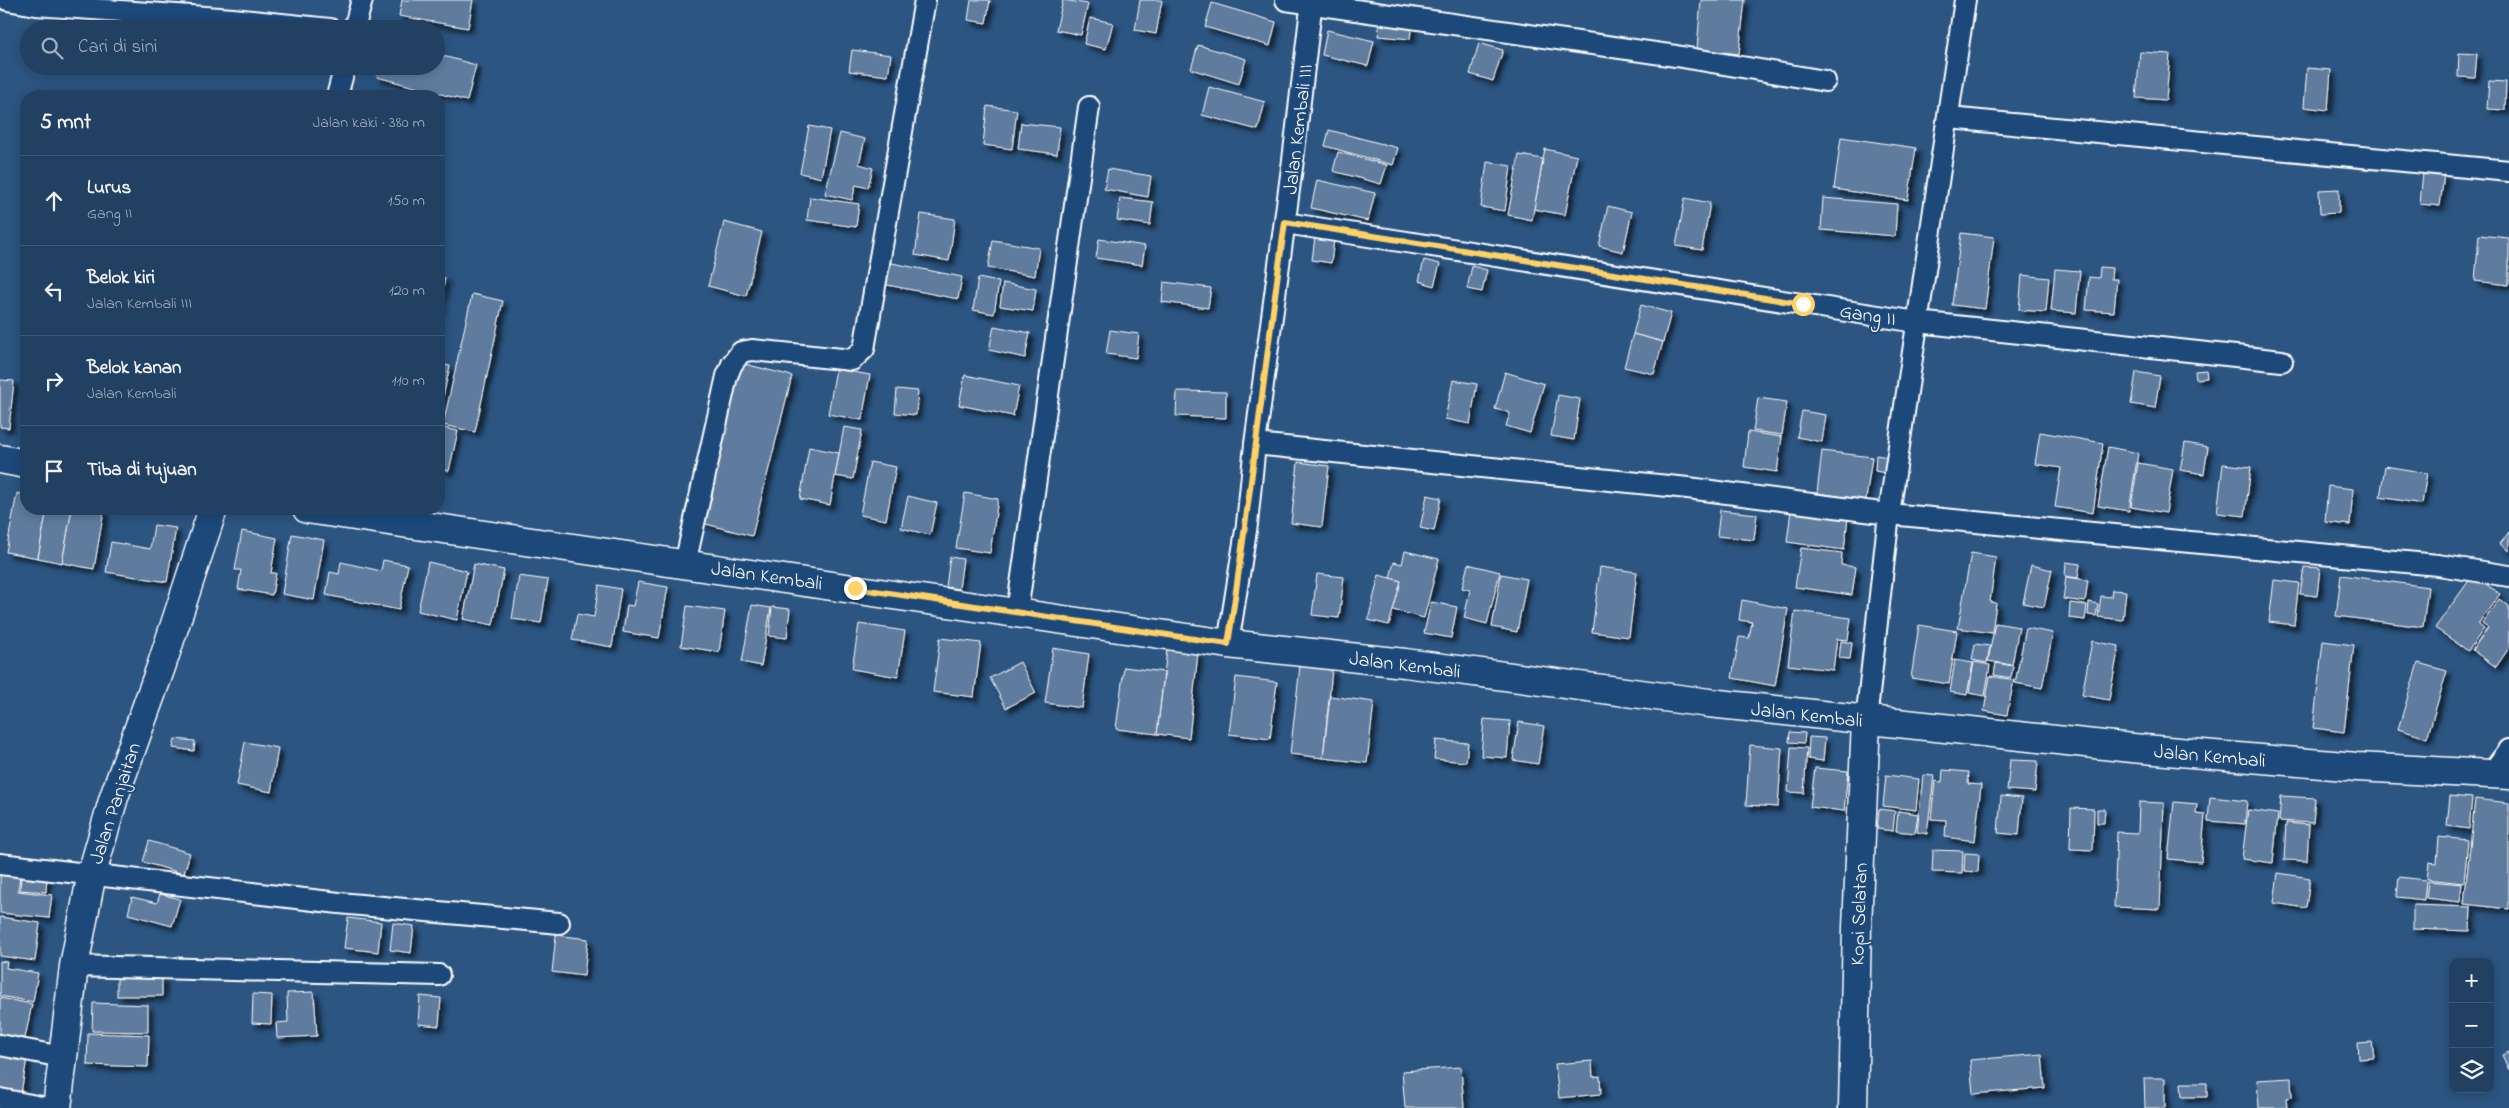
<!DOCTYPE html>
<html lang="id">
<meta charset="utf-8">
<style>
body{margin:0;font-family:"Indie Flower",sans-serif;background:#294768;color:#f1f3f6}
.controls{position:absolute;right:15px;bottom:15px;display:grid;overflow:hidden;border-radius:10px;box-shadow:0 2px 12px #0003}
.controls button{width:45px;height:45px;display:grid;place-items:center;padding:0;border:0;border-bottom:1px solid #3e5977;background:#214062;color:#f1f3f6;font:25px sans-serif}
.stop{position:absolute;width:15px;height:15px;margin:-11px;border:4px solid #ffd166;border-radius:50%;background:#fff}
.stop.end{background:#ffd166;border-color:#fff;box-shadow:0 1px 5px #0008}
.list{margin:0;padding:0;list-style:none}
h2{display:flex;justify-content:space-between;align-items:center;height:65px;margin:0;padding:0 20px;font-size:21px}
h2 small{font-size:16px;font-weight:400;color:#a2afbe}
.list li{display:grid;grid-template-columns:32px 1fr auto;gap:15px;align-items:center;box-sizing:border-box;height:90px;padding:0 20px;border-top:1px solid #3e5977}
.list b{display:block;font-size:19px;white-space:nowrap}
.list p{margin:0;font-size:16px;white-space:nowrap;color:#a2afbe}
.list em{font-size:16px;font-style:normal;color:#a2afbe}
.icon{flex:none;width:28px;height:28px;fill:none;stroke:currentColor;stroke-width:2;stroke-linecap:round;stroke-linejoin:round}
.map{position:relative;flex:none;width:2509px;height:1108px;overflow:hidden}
.search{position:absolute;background:#214062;box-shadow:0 2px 12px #0003;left:20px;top:20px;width:425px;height:55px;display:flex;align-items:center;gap:12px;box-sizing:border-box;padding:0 18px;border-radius:28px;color:#a2afbe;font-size:19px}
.panel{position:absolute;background:#214062;box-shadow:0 2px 12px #0003;left:20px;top:90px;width:425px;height:425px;border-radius:20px}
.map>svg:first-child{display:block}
</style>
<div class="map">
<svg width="2509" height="1108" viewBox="0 0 2509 1108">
<defs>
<filter id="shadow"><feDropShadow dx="4.5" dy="4.5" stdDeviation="2.5" flood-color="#0009"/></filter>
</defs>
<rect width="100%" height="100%" fill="#2c5582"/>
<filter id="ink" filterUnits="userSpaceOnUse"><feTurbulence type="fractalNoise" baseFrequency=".02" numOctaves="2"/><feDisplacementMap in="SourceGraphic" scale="10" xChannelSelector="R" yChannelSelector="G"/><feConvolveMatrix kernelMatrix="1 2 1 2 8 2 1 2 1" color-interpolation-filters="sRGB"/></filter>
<g filter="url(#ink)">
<g fill="#5e7c9f" stroke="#fff" filter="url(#shadow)">
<polygon points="402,0 473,0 468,28 399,16"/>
<polygon points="971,0 990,0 986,23 968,20"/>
<polygon points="1063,0 1088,4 1081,35 1056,30"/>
<polygon points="1140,0 1162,0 1156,34 1135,30"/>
<polygon points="1701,0 1745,0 1739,54 1697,49"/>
<polygon points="1212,3 1276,22 1270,46 1205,27"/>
<polygon points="1090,18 1113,23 1106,49 1084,44"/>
<polygon points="1380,19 1412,23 1410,39 1378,36"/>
<polygon points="1327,30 1374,41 1368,66 1322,55"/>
<polygon points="1479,43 1503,50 1493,81 1470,74"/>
<polygon points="1198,45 1246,59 1239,84 1191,69"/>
<polygon points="852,50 891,55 888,76 849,71"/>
<polygon points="2140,52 2170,54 2166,100 2136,98"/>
<polygon points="2459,53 2477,54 2475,78 2458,77"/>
<polygon points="436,54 476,65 467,101 377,77 379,66 436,66"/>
<polygon points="2307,68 2331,70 2328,110 2304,107"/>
<polygon points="2489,81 2506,82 2505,110 2487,109"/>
<polygon points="1209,87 1265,102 1258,130 1202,115"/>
<polygon points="987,106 1017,110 1012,149 983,145"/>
<polygon points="1021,123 1060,127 1057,154 1018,149"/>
<polygon points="809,126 830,130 821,178 800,173"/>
<polygon points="1329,130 1398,148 1393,165 1325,146"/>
<polygon points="840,133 865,139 859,164 873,168 868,188 856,185 852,200 825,194"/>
<polygon points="1841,137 1916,148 1908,200 1834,189"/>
<polygon points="1545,149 1577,156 1565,215 1534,209"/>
<polygon points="1338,152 1387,165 1381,184 1333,171"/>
<polygon points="1519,155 1543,159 1532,220 1508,215"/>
<polygon points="1487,162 1511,166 1505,211 1481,207"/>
<polygon points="1108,169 1151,176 1148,197 1104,189"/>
<polygon points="2423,172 2444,174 2440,206 2420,204"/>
<polygon points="1317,180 1375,193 1368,221 1311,208"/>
<polygon points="2339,189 2339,213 2320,214 2319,190"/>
<polygon points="810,197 859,204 856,227 807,220"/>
<polygon points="1120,198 1153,202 1150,225 1117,220"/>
<polygon points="1685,198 1710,203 1702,250 1676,246"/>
<polygon points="1823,198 1897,204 1895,236 1821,230"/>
<polygon points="1608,206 1632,212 1623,252 1599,246"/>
<polygon points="921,214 955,219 949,261 915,255"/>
<polygon points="724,222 762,232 746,296 708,286"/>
<polygon points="1961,233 1994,237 1985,309 1952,305"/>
<polygon points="2479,235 2509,238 2509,285 2475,281"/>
<polygon points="1315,237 1334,240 1331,263 1312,260"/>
<polygon points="1099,239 1145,246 1142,265 1096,258"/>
<polygon points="993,240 1039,248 1035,276 988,268"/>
<polygon points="1424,260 1440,264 1434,286 1419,281"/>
<polygon points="887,262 962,277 958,299 882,284"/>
<polygon points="1472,266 1487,270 1482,292 1467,289"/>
<polygon points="2100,267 2112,268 2111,279 2117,279 2114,312 2086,310 2089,277 2099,278"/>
<polygon points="2055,269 2080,271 2076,313 2051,311"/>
<polygon points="2022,275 2049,278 2046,312 2019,310"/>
<polygon points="439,276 445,278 439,312"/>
<polygon points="978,278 999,282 994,314 973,310"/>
<polygon points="1164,282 1211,288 1208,308 1162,302"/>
<polygon points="1003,283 1036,289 1033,311 1000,306"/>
<polygon points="472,294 503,301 475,432 443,425"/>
<polygon points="1641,305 1671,313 1663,342 1633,334"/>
<polygon points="994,326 1030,333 1025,358 989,350"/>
<polygon points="1110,330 1139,334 1136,358 1106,354"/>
<polygon points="1633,334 1663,342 1654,374 1624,367"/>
<polygon points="741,363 792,376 752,536 702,523"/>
<polygon points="439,364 450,366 439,415"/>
<polygon points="836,369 870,375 862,420 828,414"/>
<polygon points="2206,370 2207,378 2196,379 2195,371"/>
<polygon points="1505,372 1544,384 1530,433 1506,426 1510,413 1495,409"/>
<polygon points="2136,372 2160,376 2155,408 2131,404"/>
<polygon points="965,375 1019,386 1013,416 959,405"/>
<polygon points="0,380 14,381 9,428 0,427"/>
<polygon points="1453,380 1477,384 1470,424 1445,419"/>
<polygon points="897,389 918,391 916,415 895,413"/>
<polygon points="1177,391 1226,392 1226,418 1176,416"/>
<polygon points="1558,395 1580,399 1574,440 1551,436"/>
<polygon points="1758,398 1787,402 1782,435 1753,431"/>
<polygon points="1802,411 1826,415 1822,442 1797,437"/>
<polygon points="439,427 458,431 449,471 439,468"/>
<polygon points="844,427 862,430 853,479 835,476"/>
<polygon points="1748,432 1782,437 1777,472 1744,467"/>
<polygon points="2040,432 2103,443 2093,513 2055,507 2061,468 2035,464"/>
<polygon points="2185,443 2208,447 2204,474 2180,470"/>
<polygon points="809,447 839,453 830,505 800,499"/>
<polygon points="2108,447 2138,453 2129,511 2098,506"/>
<polygon points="1822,451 1872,457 1866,500 1817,493"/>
<polygon points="1876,455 1888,457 1886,473 1875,471"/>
<polygon points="870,462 896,467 886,520 860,515"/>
<polygon points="1298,462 1329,466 1322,527 1291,523"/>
<polygon points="2138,463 2173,469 2166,513 2131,507"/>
<polygon points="2223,464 2251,467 2245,516 2217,513"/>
<polygon points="2385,466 2427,473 2422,504 2380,497"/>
<polygon points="2328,486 2353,489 2350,525 2325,522"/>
<polygon points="17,493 26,495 26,509 47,509 38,558 6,552"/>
<polygon points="965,493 998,499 990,553 956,548"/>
<polygon points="1427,495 1441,498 1434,531 1420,528"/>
<polygon points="908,496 937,503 930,535 901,528"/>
<polygon points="47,509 72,509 62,563 38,558"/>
<polygon points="72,509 104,510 94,569 62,563"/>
<polygon points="1720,510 1757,514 1754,540 1717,536"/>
<polygon points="1791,510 1848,518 1844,550 1787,542"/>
<polygon points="154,525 176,528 167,582 106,572 111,542 150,549"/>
<polygon points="242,531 277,538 271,573 276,573 272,595 238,589 241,570 235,570"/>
<polygon points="2509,532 2509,551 2500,544"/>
<polygon points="292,534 324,540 314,600 282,594"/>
<polygon points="1801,548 1842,553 1841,565 1856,567 1852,595 1795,587"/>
<polygon points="1405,551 1439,559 1424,618 1393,610 1401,581 1390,578 1394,562 1402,564"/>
<polygon points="1971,553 1996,557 1990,602 1996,603 1992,633 1958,628"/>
<polygon points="950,557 963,559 959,589 946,587"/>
<polygon points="383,560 408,565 399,610 326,595 330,572 339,574 341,562 381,571"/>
<polygon points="428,562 467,571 457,620 418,611"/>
<polygon points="2066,562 2080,564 2078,578 2065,576"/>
<polygon points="474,564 504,570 493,625 463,619"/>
<polygon points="1468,564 1500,572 1487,624 1464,618 1470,590 1462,588"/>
<polygon points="2031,565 2052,570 2044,607 2023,603"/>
<polygon points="1600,567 1637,572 1629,637 1592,632"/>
<polygon points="2304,567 2320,568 2317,596 2300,594"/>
<polygon points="1317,574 1344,577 1339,618 1312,615"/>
<polygon points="1501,574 1527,579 1517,632 1492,627"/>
<polygon points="1379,575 1401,581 1389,625 1368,620"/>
<polygon points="2341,575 2428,587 2423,627 2336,616"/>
<polygon points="2473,575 2500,594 2478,624 2484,629 2468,651 2435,628"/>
<polygon points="519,576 548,580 541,623 512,619"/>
<polygon points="2066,577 2088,580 2085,602 2063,599"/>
<polygon points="2274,580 2299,583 2294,625 2269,622"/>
<polygon points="638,582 668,587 659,638 623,632 627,605 633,606"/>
<polygon points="599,585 621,589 612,647 572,640 577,614 594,617"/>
<polygon points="2112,590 2126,591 2123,620 2098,617 2101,596 2111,597"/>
<polygon points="2499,599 2509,606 2509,648 2496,667 2472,650 2488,628 2482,624"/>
<polygon points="1742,600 1788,609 1775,686 1732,678 1739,637 1749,638 1752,622 1739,620"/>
<polygon points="1431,602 1457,607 1451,638 1424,633"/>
<polygon points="2089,602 2098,604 2096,616 2088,615"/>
<polygon points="2070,603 2087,605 2085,620 2069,618"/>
<polygon points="752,605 771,608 761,666 742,662"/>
<polygon points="687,606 725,611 719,652 681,646"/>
<polygon points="772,607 790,609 787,638 769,636"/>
<polygon points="1795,611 1851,618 1848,640 1837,639 1833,670 1788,665"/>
<polygon points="1995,623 2019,627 2012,665 1988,661"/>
<polygon points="859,624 905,631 898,677 852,669"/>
<polygon points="1919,625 1957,631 1949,684 1911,678"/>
<polygon points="2026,628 2053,633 2042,688 2015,683"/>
<polygon points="940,638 981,643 974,697 933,692"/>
<polygon points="1841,641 1852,643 1850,659 1839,658"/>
<polygon points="2092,641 2119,646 2109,700 2082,695"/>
<polygon points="2323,641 2354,645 2344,732 2313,728"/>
<polygon points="1975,644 1990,646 1987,663 1972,660"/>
<polygon points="1053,648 1089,654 1082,708 1045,703"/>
<polygon points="1167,649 1198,653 1189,738 1157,734"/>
<polygon points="1955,660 1973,663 1967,695 1950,692"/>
<polygon points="1020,662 1036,693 1006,708 990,678"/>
<polygon points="1974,662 1990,665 1985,696 1969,693"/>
<polygon points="1996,663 2013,666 2011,678 1994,675"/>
<polygon points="2418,663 2447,671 2427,738 2398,729"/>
<polygon points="1300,666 1332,670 1323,758 1290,754"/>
<polygon points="1124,667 1164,672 1157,734 1116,729"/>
<polygon points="1990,676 2014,680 2007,715 1984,711"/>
<polygon points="1236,677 1277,682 1270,739 1229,734"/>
<polygon points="1330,696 1374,702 1367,763 1323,758"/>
<polygon points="1484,719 1510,721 1507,758 1481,756"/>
<polygon points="1519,722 1544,726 1538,764 1513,760"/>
<polygon points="1790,732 1805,733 1804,743 1789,742"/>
<polygon points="1809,737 1825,738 1823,761 1808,759"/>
<polygon points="175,739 195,741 194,751 173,748"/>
<polygon points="1436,740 1468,743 1466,762 1434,759"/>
<polygon points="245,742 278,748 271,792 237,785"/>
<polygon points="1750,745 1782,748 1778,807 1746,805"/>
<polygon points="1791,747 1807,748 1804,793 1788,792"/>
<polygon points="2010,760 2038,761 2035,792 2007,790"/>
<polygon points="1815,768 1848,771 1844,811 1810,807"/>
<polygon points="1943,770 1969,772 1968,784 1981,785 1975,841 1945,837 1946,820 1931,819 1935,781 1942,782"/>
<polygon points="1886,775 1919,779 1916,810 1883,806"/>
<polygon points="1923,775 1934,776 1927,834 1917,832"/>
<polygon points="2001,796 2022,798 2019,835 1998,833"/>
<polygon points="2281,796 2315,798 2313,823 2279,821"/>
<polygon points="2450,796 2472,798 2469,829 2447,826"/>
<polygon points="2210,797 2247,801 2245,824 2208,821"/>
<polygon points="2475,799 2509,803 2509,909 2464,904"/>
<polygon points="2139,802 2164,803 2160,909 2114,907 2117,832 2138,833"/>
<polygon points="2174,802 2197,804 2196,814 2205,815 2201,862 2168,859"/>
<polygon points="2071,808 2094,809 2093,850 2070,849"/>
<polygon points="1879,809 1895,811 1893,831 1877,829"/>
<polygon points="2097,809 2105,809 2104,823 2097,823"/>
<polygon points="2248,810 2278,814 2273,863 2242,859"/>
<polygon points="1898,811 1918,814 1915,833 1896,831"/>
<polygon points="2286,823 2309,825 2307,861 2284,860"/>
<polygon points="2439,837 2468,840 2464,883 2427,879 2429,862 2437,863"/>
<polygon points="149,841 190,853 184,874 143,862"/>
<polygon points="1933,850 1963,851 1962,873 1932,872"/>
<polygon points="1965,853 1979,854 1978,872 1964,871"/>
<polygon points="2278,873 2310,878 2306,908 2274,903"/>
<polygon points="0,874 20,876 18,891 52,895 49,918 0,913"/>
<polygon points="21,875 47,878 46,892 20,890"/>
<polygon points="2399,877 2426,880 2424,900 2397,897"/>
<polygon points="2428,881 2462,884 2460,902 2426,898"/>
<polygon points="160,894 180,899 172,926 128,914 132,897 157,903"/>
<polygon points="2413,905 2471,907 2470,931 2413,929"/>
<polygon points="0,917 40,923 35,961 0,956"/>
<polygon points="348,918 381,922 378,952 344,948"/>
<polygon points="393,923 414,926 411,953 390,950"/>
<polygon points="556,935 588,939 584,976 552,972"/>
<polygon points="0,961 7,962 6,968 38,973 33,1002 0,996"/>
<rect x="117" y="977" width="45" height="19"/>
<polygon points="314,992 317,1036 277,1038 276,1023 288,1022 287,993"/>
<polygon points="253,994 272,995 271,1024 252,1023"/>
<polygon points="420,996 441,998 439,1026 418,1024"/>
<polygon points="0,998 32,1004 24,1043 0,1038"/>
<polygon points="93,1003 148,1005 148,1032 92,1031"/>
<polygon points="88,1033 149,1035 148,1067 87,1065"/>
<polygon points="2372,1042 2374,1058 2359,1059 2358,1043"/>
<polygon points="2509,1052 2509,1070 2502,1055"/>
<polygon points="0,1053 27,1059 21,1093 0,1089"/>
<polygon points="2042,1054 2045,1088 1973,1094 1970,1060"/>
<polygon points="1592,1061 1593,1077 1600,1076 1601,1094 1559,1098 1555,1064"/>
<polygon points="1461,1067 1464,1108 1405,1108 1402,1071"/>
<polygon points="2144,1078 2165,1078 2165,1108 2145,1108"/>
<polygon points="2291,1078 2292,1097 2286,1098 2287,1108 2259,1108 2257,1080"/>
<polygon points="2181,1083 2207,1083 2207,1097 2182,1097"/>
</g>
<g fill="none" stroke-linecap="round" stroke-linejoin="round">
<g stroke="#fff" stroke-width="24">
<g id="street">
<polyline points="7,0 36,5 233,19 330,29"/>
<polyline points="1286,0 1676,56 1825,81"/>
<polyline points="354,29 362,0"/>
<polyline points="337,96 345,66"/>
<polyline points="1949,118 2509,171"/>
<polyline points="1285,223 1917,322 2282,361"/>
<polyline points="1255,444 1688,488 1889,514 2438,565 2509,576"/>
<polyline points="685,564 727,376 732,364 741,352 752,350 852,360 864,349 925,0"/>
<polyline points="1017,612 1089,107"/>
<polyline points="1228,644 1247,524 1255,444 1293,160 1312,0"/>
<polyline points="1866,721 1889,514 1965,0"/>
<polyline points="2490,775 2509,750"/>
<polyline points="0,864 339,903 559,923"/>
<polyline points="74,966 439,975"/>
<polyline points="0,1045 62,1057"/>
<polyline points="0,1099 47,1108"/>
</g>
</g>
<g stroke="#fff" stroke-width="31">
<g id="secondary">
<polyline points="0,459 26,464"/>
<polyline points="307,509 1228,644 1405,663 1709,703 2132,748 2357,767 2509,775"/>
<polyline points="57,1108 74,966 92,873 114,797 161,667 213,509"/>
<polyline points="1853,1108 1857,927 1866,721"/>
</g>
</g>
<use href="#street" stroke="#1f4a7a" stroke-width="20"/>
<use href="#secondary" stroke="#1f4a7a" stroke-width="28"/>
</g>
</g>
<g fill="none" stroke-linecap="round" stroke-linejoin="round" filter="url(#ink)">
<path stroke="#ffd166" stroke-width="6" d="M855 588 1228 644C1250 504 1265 363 1285 222L1803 304"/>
</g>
<g text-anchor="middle" stroke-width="4" stroke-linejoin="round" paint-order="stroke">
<g font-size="20" fill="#fff" stroke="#1f4a7a">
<text transform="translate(1297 129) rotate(-83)" y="7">Jalan Kembali III</text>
<text transform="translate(1868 314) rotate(9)" y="7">Gang II</text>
<text transform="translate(767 575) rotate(8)" y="7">Jalan Kembali</text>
<text transform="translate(1405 664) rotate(7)" y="7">Jalan Kembali</text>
<text transform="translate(1807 714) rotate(6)" y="7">Jalan Kembali</text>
<text transform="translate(2210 755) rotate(5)" y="7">Jalan Kembali</text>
<text transform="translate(114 803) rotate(-72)" y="7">Jalan Panjaitan</text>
<text transform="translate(1858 914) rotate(-88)" y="7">Kopi Selatan</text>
</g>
</g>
</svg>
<div class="controls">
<button>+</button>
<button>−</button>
<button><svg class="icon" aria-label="layers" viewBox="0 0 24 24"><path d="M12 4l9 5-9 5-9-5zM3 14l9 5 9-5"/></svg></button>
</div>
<div class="stop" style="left:1803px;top:304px"></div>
<div class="stop end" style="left:855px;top:588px"></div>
<div class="search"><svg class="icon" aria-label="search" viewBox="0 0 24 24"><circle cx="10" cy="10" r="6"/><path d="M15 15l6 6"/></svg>Cari di sini</div>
<section class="panel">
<h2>5 mnt<small>Jalan kaki · 380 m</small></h2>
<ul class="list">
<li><svg class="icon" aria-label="ahead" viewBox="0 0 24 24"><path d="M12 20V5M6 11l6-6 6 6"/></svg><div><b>Lurus</b><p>Gang II</p></div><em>150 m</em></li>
<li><svg class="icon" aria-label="left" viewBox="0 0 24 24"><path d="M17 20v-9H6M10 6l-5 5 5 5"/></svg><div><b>Belok kiri</b><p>Jalan Kembali III</p></div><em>120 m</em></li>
<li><svg class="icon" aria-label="right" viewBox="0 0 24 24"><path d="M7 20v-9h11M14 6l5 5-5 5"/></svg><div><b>Belok kanan</b><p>Jalan Kembali</p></div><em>110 m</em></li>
<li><svg class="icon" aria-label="arrive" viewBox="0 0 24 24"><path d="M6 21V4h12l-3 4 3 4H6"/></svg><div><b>Tiba di tujuan</b></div></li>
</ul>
</section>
</div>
